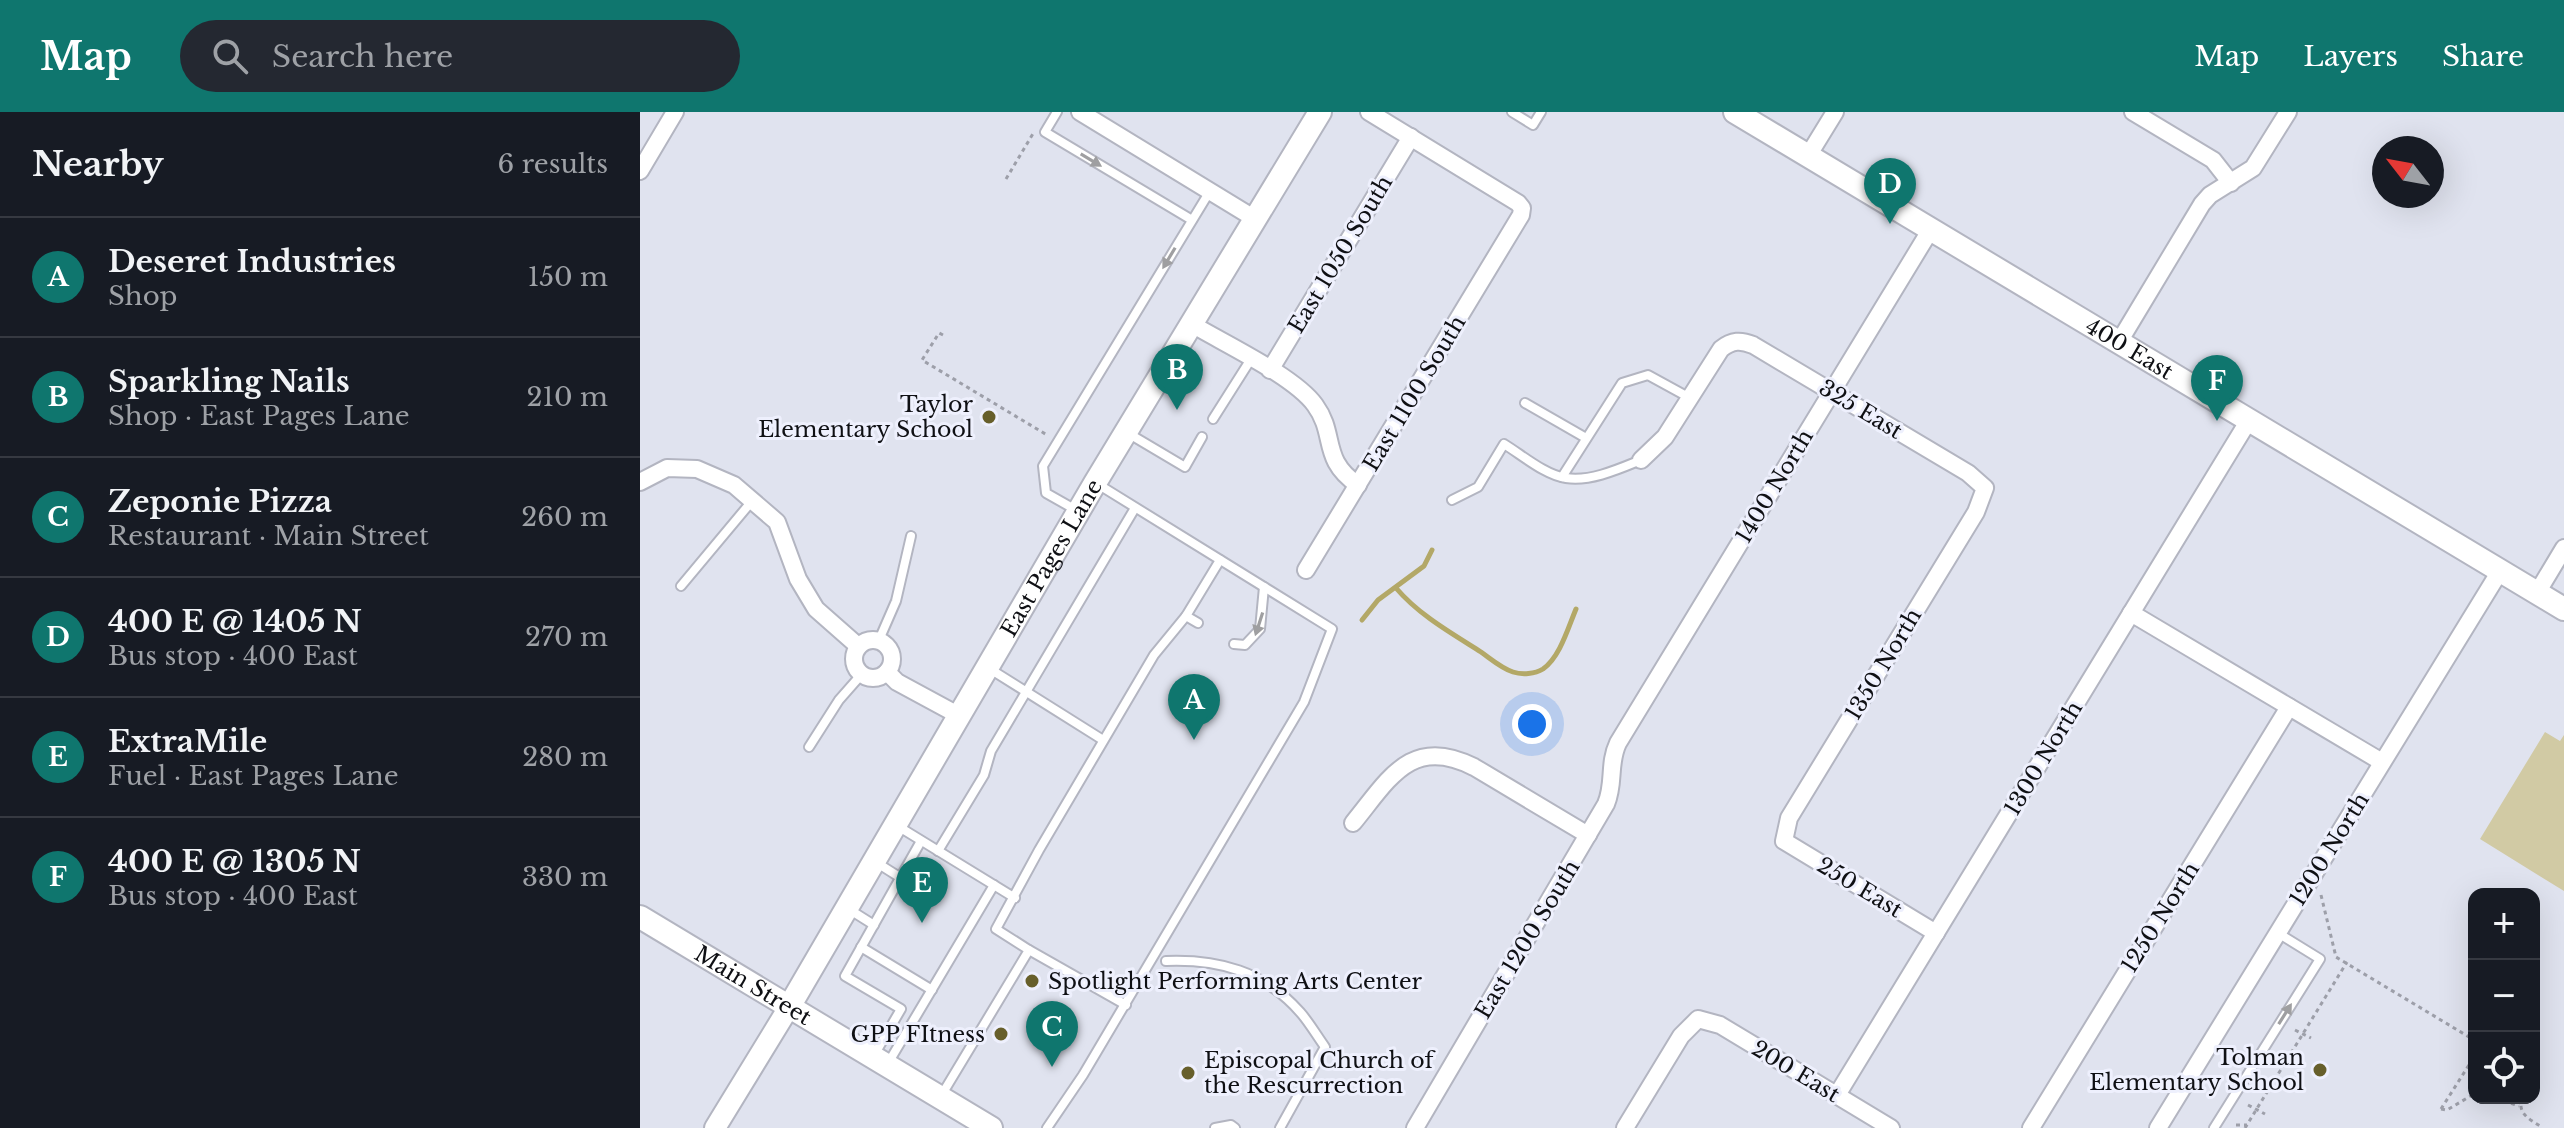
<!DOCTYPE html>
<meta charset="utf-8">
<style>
body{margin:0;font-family:"Libre Baskerville",serif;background:#242831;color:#f1f3f6}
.controls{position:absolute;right:24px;bottom:24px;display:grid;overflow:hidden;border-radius:16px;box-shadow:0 8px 32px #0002}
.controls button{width:72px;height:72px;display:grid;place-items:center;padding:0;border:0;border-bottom:2px solid #363941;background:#171b24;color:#f1f3f6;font:40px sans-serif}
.compass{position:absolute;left:1732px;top:24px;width:72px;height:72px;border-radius:50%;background:#171b24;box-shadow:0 8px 32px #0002;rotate:301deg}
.you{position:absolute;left:892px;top:612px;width:28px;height:28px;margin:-20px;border:6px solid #fff;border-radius:50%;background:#1a73e8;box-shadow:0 0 0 12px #1a73e833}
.badge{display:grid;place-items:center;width:52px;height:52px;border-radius:50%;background:#0f766e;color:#fff;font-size:26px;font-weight:700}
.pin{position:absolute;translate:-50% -66px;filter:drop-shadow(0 2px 4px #0008)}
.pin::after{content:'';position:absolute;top:42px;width:28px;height:24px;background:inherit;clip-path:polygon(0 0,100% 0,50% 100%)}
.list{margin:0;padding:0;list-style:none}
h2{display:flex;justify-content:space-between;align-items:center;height:104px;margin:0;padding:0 32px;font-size:34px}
h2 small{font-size:26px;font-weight:400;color:#9ea1a6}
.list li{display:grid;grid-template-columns:52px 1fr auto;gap:24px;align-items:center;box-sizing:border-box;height:120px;padding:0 32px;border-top:2px solid #363941}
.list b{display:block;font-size:30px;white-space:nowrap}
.list p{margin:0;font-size:26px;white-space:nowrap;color:#9ea1a6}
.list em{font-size:26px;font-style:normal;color:#9ea1a6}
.icon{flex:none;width:44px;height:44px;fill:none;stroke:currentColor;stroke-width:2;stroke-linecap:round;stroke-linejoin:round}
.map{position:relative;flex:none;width:1924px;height:1016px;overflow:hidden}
header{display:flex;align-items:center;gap:48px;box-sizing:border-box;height:112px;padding:0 40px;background:#0f766e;color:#fff}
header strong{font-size:38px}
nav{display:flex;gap:44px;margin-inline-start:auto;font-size:28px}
.search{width:560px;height:72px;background:#242831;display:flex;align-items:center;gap:20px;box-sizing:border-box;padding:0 28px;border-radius:44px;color:#9ea1a6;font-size:30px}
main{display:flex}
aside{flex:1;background:#171b24}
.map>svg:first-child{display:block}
</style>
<header>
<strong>Map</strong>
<div class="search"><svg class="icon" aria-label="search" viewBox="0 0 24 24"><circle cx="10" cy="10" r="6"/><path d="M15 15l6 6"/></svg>Search here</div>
<nav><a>Map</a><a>Layers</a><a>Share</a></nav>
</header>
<main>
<aside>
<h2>Nearby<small>6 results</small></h2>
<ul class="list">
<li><span class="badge">A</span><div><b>Deseret Industries</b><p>Shop</p></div><em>150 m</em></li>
<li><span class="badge">B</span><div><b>Sparkling Nails</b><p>Shop · East Pages Lane</p></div><em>210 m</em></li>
<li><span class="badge">C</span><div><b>Zeponie Pizza</b><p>Restaurant · Main Street</p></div><em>260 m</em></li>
<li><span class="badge">D</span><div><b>400 E @ 1405 N</b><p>Bus stop · 400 East</p></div><em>270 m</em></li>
<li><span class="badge">E</span><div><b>ExtraMile</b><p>Fuel · East Pages Lane</p></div><em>280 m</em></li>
<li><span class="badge">F</span><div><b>400 E @ 1305 N</b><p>Bus stop · 400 East</p></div><em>330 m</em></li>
</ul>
</aside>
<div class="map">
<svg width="1924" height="1016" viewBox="0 0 1924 1016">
<rect width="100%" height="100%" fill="#e0e3ef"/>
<polygon fill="#d1caa4" points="1905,620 1920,629 1924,623 1924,779 1840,727"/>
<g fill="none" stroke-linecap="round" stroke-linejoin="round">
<g stroke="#b3a867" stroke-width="5">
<path d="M756 476C779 503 811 521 841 540 851 547 861 556 873 560 882 563 895 562 903 557 920 545 928 516 936 497"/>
<polyline points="722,508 738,488 784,454 792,438"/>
</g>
<g stroke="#b3b5c1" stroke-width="12">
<g id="service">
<polyline points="417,0 405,20 552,108"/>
<polyline points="872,0 893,13 901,0"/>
<polyline points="885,291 946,326"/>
<polyline points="573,307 611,247"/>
<polyline points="486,320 545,355 562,325"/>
<polyline points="922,365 982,271 1008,263 1050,286"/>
<path d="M812 388 838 375 864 332C882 343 905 363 926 366 950 370 979 357 1001 348"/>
<polyline points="436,398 406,381 403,354 570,79"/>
<polyline points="41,474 112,389"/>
<polyline points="546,504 558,511"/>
<polyline points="239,528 256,489 271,424"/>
<polyline points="594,532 605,533 620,517 624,475"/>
<polyline points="350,557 463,628"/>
<polyline points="169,635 199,588 221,563"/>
<polyline points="256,713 375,786"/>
<polyline points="298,739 344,663 351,639 495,396"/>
<polyline points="234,749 261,766"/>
<polyline points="207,796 234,813"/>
<polyline points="221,835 292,878"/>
<polyline points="389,838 486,893"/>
<path d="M526 849C578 847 624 859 660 900 669 910 677 924 685 935L640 1016"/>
<polyline points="233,945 261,897 205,864 281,729"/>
<polyline points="247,953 354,773"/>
<polyline points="301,984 389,838 356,817 399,738 514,543 546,504 580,448"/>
<polyline points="407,1016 443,963 664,590 692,517 456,371"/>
<polyline points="575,1016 591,1013 595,1016"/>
<polyline points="1574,1016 1680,847 1638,821"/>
</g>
</g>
<g stroke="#b3b5c1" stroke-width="20">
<g id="minor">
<polyline points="440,0 617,108"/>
<polyline points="1493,0 1573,48 1591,71"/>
<polyline points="1168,44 1195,0"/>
<polyline points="0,59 35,0"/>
<path d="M550 211C583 231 654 264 675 293 697 323 680 347 718 373"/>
<polyline points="1479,230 1562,92 1570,83 1613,56 1648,0"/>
<polyline points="630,258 771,25"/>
<path d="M1001 348 1025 325 1081 237C1092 228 1101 228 1113 233L1328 361 1345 376 1336 400 1149 706 1144 729 1296 821"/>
<polyline points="0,370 27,356 57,357 94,373 137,410 158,467 176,497 218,534"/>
<polyline points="666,458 881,103 882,96 878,91 729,0"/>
<polyline points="1897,481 1924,436"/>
<polyline points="1491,501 1742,650"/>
<circle cx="233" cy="547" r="19"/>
<polyline points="247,560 257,570 318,603"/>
<path d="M713 711C749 667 771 623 834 655L948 723"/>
<polyline points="1197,983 1609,308"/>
<path d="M775 1016 966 692C975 671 968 652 978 631L1291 117"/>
<polyline points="985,1016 1041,924 1058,907 1080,913 1251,1016"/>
<polyline points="1391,1016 1649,595"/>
<polyline points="1518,1016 1860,459"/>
</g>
</g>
<g stroke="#b3b5c1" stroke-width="24">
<polyline id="tertiary" points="75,1016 149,895"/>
</g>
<g stroke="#b3b5c1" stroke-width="26">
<g id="secondary">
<path id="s1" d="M1095 0 1924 497"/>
<path id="s2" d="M0 805 351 1016"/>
<path id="s3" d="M149 895 455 371 680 0"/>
</g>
</g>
<g stroke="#9d9fa9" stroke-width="3" stroke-dasharray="4 4" stroke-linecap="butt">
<polyline points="366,67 394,20"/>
<polyline points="303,223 299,221 282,248 407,323"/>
<polyline points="1681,783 1696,845 1834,928"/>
<polyline points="1655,918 1671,926"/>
<polyline points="1856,986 1879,994"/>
<path d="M1882 986C1877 1001 1889 1007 1900 1014"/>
<polyline points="1608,993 1625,1002"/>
<polyline points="1801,997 1834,945"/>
<polyline points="1801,997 1807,998 1834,982"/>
<polyline points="1596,1013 1607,1013"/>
<polyline points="1605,1016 1707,850"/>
</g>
<use href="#service" stroke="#fff" stroke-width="8"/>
<use href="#minor" stroke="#fff" stroke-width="16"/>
<use href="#tertiary" stroke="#fff" stroke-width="20"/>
<use href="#secondary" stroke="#fff" stroke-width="22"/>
</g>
<defs><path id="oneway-solid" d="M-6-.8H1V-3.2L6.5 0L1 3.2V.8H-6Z" transform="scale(2)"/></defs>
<g fill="#9f9fa1">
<use href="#oneway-solid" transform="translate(451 48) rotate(31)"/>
<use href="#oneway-solid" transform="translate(529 146) rotate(121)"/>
<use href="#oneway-solid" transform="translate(619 512) rotate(108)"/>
<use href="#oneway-solid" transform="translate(1645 902) rotate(-58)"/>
</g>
<g fill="#675f2b" stroke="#eef0fd" stroke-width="3">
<circle cx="349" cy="305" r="8"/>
<circle cx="392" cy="869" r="8"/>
<circle cx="361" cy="922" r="8"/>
<circle cx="1680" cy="958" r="8"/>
<circle cx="548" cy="961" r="8"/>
</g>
<g text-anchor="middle" stroke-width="6" stroke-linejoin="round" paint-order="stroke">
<g font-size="22" fill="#0f1014" stroke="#eef0fd">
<text transform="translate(700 142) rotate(-59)" y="8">East 1050 South</text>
<text dy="8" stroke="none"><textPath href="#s1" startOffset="460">400 East</textPath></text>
<text transform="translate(774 281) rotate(-59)" y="8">East 1100 South</text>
<text transform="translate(1221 297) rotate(31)" y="8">325 East</text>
<text transform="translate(1134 374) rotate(-59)" y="8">1400 North</text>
<text dy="8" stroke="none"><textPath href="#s3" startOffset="520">East Pages Lane</textPath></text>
<text transform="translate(1243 552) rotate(-59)" y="8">1350 North</text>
<text transform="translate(1403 646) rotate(-59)" y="8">1300 North</text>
<text transform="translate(1689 737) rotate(-58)" y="8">1200 North</text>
<text transform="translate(1220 775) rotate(31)" y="8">250 East</text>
<text transform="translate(1520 805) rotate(-58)" y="8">1250 North</text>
<text transform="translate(887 827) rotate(-59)" y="8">East 1200 South</text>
<text dy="8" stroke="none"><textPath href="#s2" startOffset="132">Main Street</textPath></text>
<text transform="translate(1156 959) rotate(31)" y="8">200 East</text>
</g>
<g font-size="22" fill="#0f1014" stroke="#eef0fd" text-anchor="end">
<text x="333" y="300">Taylor<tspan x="333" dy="25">Elementary School</tspan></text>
<text x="408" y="877" text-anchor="start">Spotlight Performing Arts Center</text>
<text x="345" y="930">GPP FItness</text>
<text x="1664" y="953">Tolman<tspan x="1664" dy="25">Elementary School</tspan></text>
<text x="564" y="956" text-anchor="start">Episcopal Church of<tspan x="564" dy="25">the Rescurrection</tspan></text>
</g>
</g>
</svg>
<div class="controls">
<button>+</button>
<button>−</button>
<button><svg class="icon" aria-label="locate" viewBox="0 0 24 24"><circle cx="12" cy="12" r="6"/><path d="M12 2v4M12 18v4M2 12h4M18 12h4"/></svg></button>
</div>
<svg class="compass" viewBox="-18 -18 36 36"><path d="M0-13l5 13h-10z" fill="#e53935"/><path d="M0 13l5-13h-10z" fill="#9ea1a6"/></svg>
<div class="you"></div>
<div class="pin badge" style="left:554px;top:628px">A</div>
<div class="pin badge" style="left:537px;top:298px">B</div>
<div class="pin badge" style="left:412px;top:955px">C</div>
<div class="pin badge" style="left:1250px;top:112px">D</div>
<div class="pin badge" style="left:282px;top:811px">E</div>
<div class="pin badge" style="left:1577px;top:309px">F</div>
</div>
</main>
